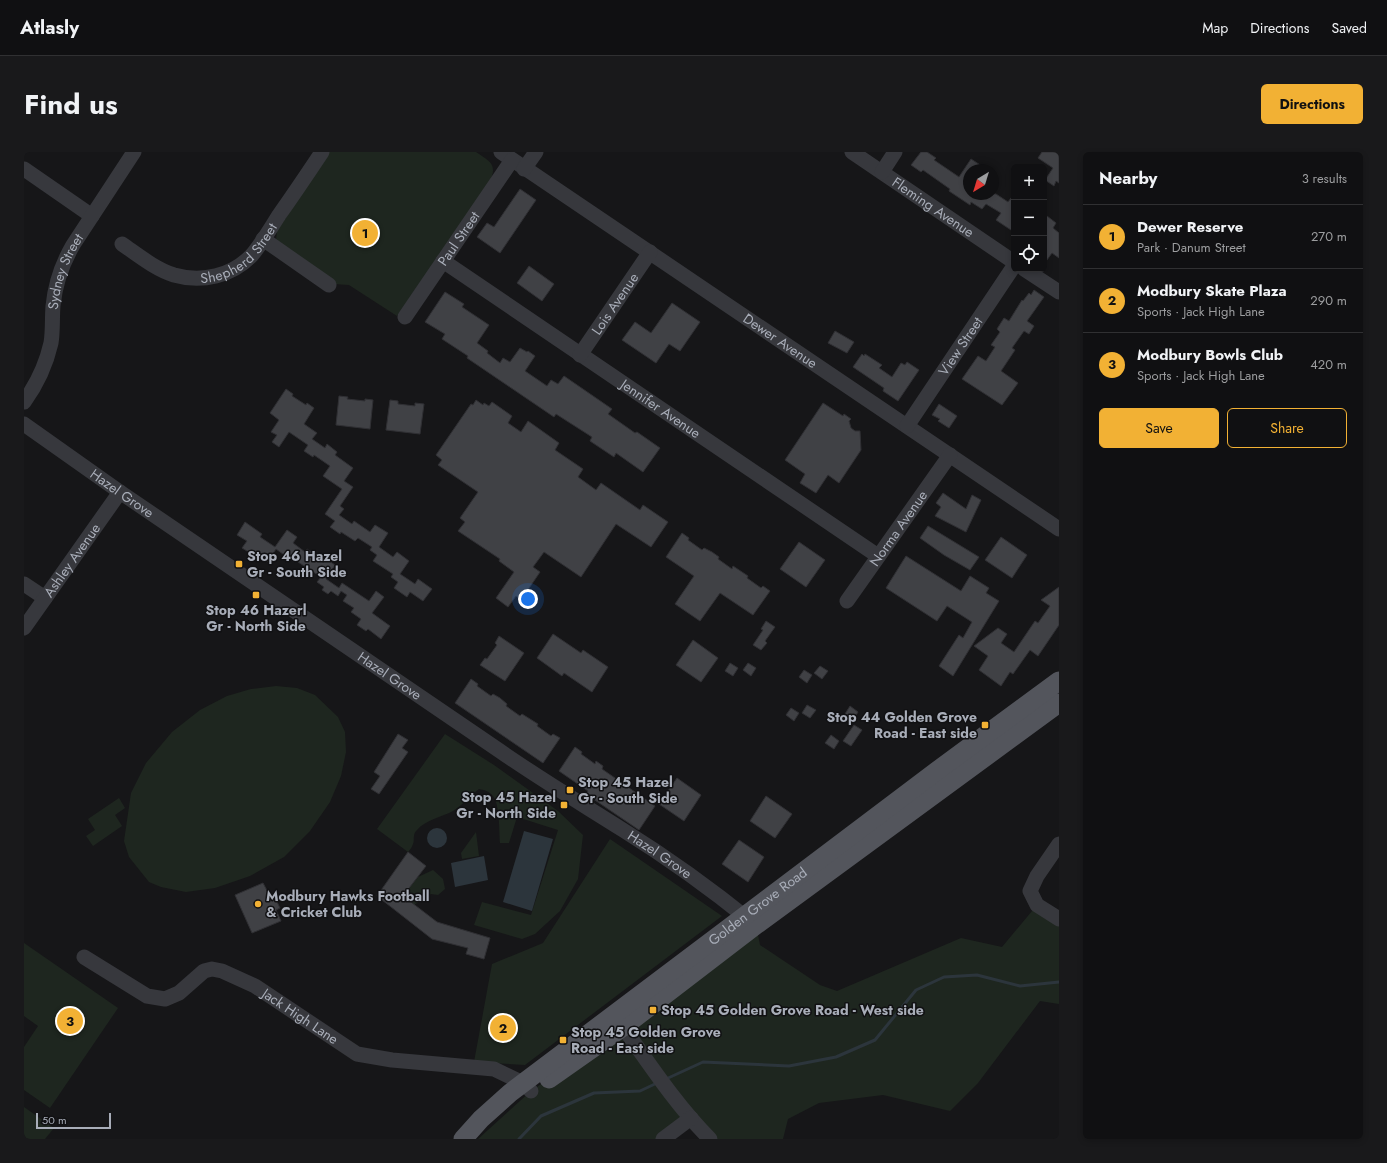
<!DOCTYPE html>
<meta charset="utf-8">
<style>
body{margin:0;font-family:Jost,sans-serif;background:#19191b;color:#f1f3f6}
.controls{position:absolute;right:12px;top:12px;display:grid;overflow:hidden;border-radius:6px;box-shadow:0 2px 6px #0003}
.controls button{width:36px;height:36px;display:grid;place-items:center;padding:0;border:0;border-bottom:1px solid #303032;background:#101012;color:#f1f3f6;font:20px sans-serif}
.compass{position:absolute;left:939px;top:12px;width:36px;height:36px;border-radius:50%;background:#101012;box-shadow:0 2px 6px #0003;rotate:218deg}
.scale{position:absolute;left:12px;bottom:10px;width:75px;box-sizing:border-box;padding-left:4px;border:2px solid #a8adb8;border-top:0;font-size:11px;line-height:14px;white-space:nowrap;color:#a8adb8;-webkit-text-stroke:3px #111113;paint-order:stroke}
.you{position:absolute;left:504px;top:447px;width:14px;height:14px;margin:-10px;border:3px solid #fff;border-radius:50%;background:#1a73e8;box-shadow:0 0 0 6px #1a73e833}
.badge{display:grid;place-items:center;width:26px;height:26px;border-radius:50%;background:#f2b134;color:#111;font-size:13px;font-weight:700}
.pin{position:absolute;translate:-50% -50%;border:2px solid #fff;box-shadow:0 1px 4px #0006}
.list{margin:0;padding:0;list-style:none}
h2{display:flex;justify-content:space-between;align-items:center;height:52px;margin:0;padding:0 16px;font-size:17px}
h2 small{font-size:13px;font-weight:400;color:#9c9d9f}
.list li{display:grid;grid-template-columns:26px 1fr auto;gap:12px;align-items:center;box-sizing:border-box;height:64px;padding:0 16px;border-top:1px solid #303032}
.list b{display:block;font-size:15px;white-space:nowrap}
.list p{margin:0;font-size:13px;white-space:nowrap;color:#9c9d9f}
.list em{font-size:13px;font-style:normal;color:#9c9d9f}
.actions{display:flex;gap:8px;padding:12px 16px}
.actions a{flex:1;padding:9px 0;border:1px solid #f2b134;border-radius:6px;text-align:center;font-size:14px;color:#f2b134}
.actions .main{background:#f2b134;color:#111}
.icon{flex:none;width:22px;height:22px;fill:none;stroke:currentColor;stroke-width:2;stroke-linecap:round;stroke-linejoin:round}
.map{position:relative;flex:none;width:1035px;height:987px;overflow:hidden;border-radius:6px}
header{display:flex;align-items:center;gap:24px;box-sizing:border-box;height:56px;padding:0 20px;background:#101012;border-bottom:1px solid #303032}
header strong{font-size:19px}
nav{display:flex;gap:22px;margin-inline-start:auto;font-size:14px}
.intro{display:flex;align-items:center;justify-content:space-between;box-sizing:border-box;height:96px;padding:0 24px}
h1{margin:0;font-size:28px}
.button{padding:10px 18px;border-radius:6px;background:#f2b134;color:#111;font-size:14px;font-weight:700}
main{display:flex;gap:24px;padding:0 24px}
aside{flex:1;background:#101012;border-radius:6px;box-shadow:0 2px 6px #0003}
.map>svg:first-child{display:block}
</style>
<header>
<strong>Atlasly</strong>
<nav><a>Map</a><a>Directions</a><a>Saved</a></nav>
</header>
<div class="intro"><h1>Find us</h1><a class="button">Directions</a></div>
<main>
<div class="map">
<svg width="1035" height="987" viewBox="0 0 1035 987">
<rect width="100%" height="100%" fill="#161618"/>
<g fill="#1e261f">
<path d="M305 0H452C465 9 474 12 466 29L373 164 325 133 310 132 252 88 253 79Z"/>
<polygon points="252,534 273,536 291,543 314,565 321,580 322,600 317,624 306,650 286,679 260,705 226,724 191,736 162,740 137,735 125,730 105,705 100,689 107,641 122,611 148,580 176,558 203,544 227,537"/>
<path d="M421 582 470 613 534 659 559 683 554 727 536 759 511 782 498 787 450 773 458 750 507 763 534 678 493 665 485 691H476C475 679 476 653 469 644 465 639 460 638 455 637 445 644 439 653 429 659 418 665 401 668 393 678 388 683 391 687 389 692 388 695 386 698 384 700L353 677Z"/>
<polygon points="95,646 101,656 91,663 98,674 69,694 62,684 71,678 64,667"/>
<polygon points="452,680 455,704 438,707 437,701"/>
<polygon points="586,687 698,764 501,913 450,910 468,812 519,791"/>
<polygon points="409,718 419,727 421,737 414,743 407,742 390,753 379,744 394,725"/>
<polygon points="1013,753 1035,767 1035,852 1016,849 954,931 926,959 859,943 795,951 764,967 759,987 686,987 667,966 639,987 454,987 507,939 599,875 732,773 736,793 796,833 813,839 937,786 978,795"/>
<polygon points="0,791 94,856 26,956 0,938 0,895 14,874 0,864"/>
<polygon points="0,955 30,976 21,987 0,987"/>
</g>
<g fill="#2c353c">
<circle cx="413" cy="686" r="10"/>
<polygon points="500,679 529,687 508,759 479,750"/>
<polygon points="460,704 464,728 431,735 427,711"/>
</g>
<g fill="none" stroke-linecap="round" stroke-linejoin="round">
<g stroke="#2c353c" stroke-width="3">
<polyline points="642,927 679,910 765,914 812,905 851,888 892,838 920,825 953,823 996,834 1035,830"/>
<polyline points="495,987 517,964 570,941 616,939 633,931"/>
</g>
</g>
<g fill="#404145" stroke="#303034">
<polygon points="897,0 903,0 912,6 910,8 935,25 947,7 964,18 945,18 945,42 972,42 984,50 990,42 990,80 972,68 977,61 962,52 958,57 947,50 946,53 925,39 926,37 899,18 897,20 887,13"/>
<polygon points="1018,0 1035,0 1035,31 1032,29 1030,34 1021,28 1029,16 1014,6"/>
<polygon points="496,37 512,48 476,101 453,85 463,71 470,75"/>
<polygon points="1023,64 1032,71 1029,76 1035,81 1035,106 1028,101 1020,112 1020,68"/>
<polygon points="505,114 530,132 518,149 493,131"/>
<polygon points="1010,138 1020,145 1003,169 1010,174 1005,182 1000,179 988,196 991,198 977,219 994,231 978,253 938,227 954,204 962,209 971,195 967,193 976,180 973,177 980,166 985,169 998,148 999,149 1005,141 1007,143"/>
<polygon points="421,140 440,152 438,155 465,173 453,191 464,199 463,201 476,211 479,206 486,210 496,196 503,200 504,199 511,204 501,219 523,234 527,228 534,232 540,224 588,257 584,262 611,281 613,280 636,296 619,320 592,301 590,305 566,289 568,285 532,262 530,265 443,206 444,204 418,187 421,182 401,170"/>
<polygon points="648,151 676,170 656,199 645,192 632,211 598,188 611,170 627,181"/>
<polygon points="811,179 830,190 823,201 804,191"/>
<polygon points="838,202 840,204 841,202 858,213 855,216 868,225 877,211 881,213 883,210 895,218 874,249 859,239 860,236 829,215"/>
<polygon points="262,237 269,242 268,244 282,253 283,251 290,256 280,272 293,281 288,287 301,296 303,292 313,300 311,303 329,316 320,329 329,335 316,354 320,357 315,363 328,372 330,369 346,380 351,373 364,381 355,395 369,405 373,400 385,409 376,422 391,432 394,427 408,437 399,449 386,440 383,445 370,436 374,430 367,425 369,422 349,409 353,403 346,398 348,395 334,386 331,389 317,380 316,382 306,375 311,369 301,362 318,337 299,324 306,314 290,303 289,305 280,299 284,293 265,280 255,295 248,290 253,283 247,280 255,268 246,261"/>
<polygon points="315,244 324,245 323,247 341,249 341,247 349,248 346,277 312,273"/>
<polygon points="366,248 374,249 374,252 391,254 391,251 400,252 396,282 362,278"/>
<polygon points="452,248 459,253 460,251 465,254 468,250 488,264 484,271 497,280 504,269 535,291 531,298 559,317 554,325 572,338 577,331 616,358 619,353 644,370 627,395 592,372 557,425 520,400 509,415 516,420 497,448 492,444 484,455 472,446 490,420 475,409 476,407 434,379 441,370 436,366 454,340 414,313 418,308 412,303 447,252 449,253"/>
<polygon points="799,251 819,264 820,262 827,267 825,269 827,276 831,279 836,279 837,298 815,331 804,323 792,341 776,331 781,322 761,308"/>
<polygon points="915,252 933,264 925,276 914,269 916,267 908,263"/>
<polygon points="919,341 942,357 948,343 957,348 942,380 911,364 917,355 912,351"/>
<polygon points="221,370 238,382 236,385 251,395 263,378 273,385 269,391 281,400 283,397 298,407 299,405 311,413 302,427 315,436 318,431 345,449 352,439 360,445 348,461 366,474 357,487 344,477 342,479 333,473 337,467 327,460 330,456 319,449 323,443 317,439 314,444 307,439 304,442 298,438 300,435 293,430 297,425 271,408 270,410 252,397 243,410 229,400 228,402 218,396 223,389 213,383"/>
<polygon points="904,374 955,405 946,418 920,403 896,386"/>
<polygon points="658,381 665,386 664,388 678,398 680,396 688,400 695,405 694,407 708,417 709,414 724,424 723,426 737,436 739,434 746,439 729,463 696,441 676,469 651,452 670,424 642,405"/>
<polygon points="977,385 1003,403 988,426 961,408"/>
<polygon points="775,390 801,408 782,435 756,417"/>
<polygon points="882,404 937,439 946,424 965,436 962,441 975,449 929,524 915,514 935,483 939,486 948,470 923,454 913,469 862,436"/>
<polygon points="1035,435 1035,473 1014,504 1006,498 989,522 986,520 977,534 955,518 964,504 950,494 974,476 983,482 977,491 990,500 1011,469 1014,471 1026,454 1017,448"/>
<polygon points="742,469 751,475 741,489 743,491 737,498 729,493 739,478 737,477"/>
<polygon points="529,482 557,501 559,498 584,515 568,540 540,521 538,524 513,506"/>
<polygon points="475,484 500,501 481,529 456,513 461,506 463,507 473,493 471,491"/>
<polygon points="669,488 694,506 677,530 652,513"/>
<polygon points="706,511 714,516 709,524 701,519"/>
<polygon points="724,511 732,516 727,524 719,518"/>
<polygon points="796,514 804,519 798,527 790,521"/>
<polygon points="780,518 788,523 783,531 775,525"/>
<polygon points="447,527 454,532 453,534 467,544 469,542 476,546 483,552 482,554 496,564 498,562 514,572 513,574 527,584 529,582 536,586 519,611 431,551"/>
<polygon points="783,553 792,558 786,566 778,561"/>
<polygon points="826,554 834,560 829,568 821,562"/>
<polygon points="767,556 775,561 770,569 762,563"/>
<polygon points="830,573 838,578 827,594 819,589"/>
<polygon points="374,582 384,588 378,596 384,600 355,642 347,637 356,624 350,620"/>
<polygon points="807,583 815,589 810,597 801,591"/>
<polygon points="551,595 558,600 557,602 571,612 572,609 579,614 578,617 631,654 615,678 562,642 564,639 535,619"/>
<polygon points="653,626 677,643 660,669 635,652"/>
<polygon points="742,644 768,662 751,686 726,669"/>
<polygon points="715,688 740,705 724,730 698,712"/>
<polygon points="384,700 402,714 379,744 413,770 466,786 460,807 442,802 444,796 408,787 353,744"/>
<polygon points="239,731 248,748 251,746 256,756 252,758 257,769 228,781 211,743"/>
</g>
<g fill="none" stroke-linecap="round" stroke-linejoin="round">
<g stroke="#37383d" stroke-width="15">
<path id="s1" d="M477 0 1035 377"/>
<path id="s2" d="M828 0 990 110"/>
<polyline points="0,17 68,64"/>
<polyline points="500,17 512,0"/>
<polyline points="858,20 871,0"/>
<polyline points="239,87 305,133"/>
<path id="s3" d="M98 92C114 103 131 117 150 123 178 131 208 124 228 103 238 91 247 76 255 63 270 42 284 21 298 0"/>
<path id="s4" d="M419 109 854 404"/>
<polyline points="1000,117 1035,140"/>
<path id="s5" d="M381 165 488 8"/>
<path id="s6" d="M556 203 626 100"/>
<path id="s7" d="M0 250C13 232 22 213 27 191 29 179 28 166 29 154 31 133 38 112 49 93L110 0"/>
<path id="s8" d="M0 272 96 340 476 599C516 627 558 652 599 678 644 706 687 737 729 771"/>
<path id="s9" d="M883 274 990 114"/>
<polyline points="0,432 21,446"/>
<path id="s10" d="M823 449 926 303"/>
<path id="s11" d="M0 476 96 340"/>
<polyline points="1035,692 1013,724 1006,739 1013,753 1035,767"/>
<path id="s12" d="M60 805 123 844 141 847 155 841 180 819 188 817 198 819 231 834 333 902 368 908 470 917 499 931 507 939"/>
<path d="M599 875C626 913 653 954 686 987"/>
<polyline points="639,987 667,966"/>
</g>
<g stroke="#53555c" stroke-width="19">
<polyline points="525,927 599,875 732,773 1035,551"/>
<path id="s13" d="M439 987 457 967 486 941 918 615 1035 529"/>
</g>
</g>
<g fill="#f2b134" stroke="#111113" stroke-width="1.5">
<rect x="211" y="408" width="8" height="8" rx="2"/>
<rect x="228" y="439" width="8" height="8" rx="2"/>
<rect x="957" y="569" width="8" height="8" rx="2"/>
<rect x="542" y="634" width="8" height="8" rx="2"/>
<rect x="536" y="649" width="8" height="8" rx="2"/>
<circle cx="234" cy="752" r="4"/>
<rect x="625" y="854" width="8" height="8" rx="2"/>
<rect x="535" y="884" width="8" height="8" rx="2"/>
</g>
<g text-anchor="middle" stroke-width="3" stroke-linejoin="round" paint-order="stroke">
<g font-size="14" fill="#a8adb8" stroke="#111113">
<text dy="5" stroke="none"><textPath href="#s2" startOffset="98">Fleming Avenue</textPath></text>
<text dy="5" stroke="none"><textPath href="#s5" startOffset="95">Paul Street</textPath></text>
<text dy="5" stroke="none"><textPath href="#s3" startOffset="135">Shepherd Street</textPath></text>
<text dy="5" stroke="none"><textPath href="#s7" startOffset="139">Sydney Street</textPath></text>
<text dy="5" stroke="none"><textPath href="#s6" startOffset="62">Lois Avenue</textPath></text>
<text dy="5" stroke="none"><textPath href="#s1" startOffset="337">Dewer Avenue</textPath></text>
<text dy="5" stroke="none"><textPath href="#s9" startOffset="96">View Street</textPath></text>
<text dy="5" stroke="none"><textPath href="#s4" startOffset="263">Jennifer Avenue</textPath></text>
<text dy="5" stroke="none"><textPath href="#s8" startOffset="120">Hazel Grove</textPath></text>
<text dy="5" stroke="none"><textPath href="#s10" startOffset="89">Norma Avenue</textPath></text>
<text dy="5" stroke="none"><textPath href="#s11" startOffset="83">Ashley Avenue</textPath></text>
<text dy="5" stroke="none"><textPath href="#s8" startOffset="444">Hazel Grove</textPath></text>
<text dy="5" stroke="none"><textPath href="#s8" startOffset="768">Hazel Grove</textPath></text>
<text dy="5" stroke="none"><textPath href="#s13" startOffset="376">Golden Grove Road</textPath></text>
<text dy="5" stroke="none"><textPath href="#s12" startOffset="250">Jack High Lane</textPath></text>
</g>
<g font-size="14" font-weight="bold" fill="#a8adb8" stroke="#111113" text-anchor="start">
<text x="223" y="409">Stop 46 Hazel<tspan x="223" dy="16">Gr - South Side</tspan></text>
<text x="232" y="463" text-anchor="middle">Stop 46 Hazerl<tspan x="232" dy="16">Gr - North Side</tspan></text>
<text x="953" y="570" text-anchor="end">Stop 44 Golden Grove<tspan x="953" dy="16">Road - East side</tspan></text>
<text x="554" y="635">Stop 45 Hazel<tspan x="554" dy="16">Gr - South Side</tspan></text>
<text x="532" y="650" text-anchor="end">Stop 45 Hazel<tspan x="532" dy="16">Gr - North Side</tspan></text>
<text x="242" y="749">Modbury Hawks Football<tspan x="242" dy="16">&amp; Cricket Club</tspan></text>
<text x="637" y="863">Stop 45 Golden Grove Road - West side</text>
<text x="547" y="885">Stop 45 Golden Grove<tspan x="547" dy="16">Road - East side</tspan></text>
</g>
</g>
</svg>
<div class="controls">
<button>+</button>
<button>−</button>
<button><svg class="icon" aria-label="locate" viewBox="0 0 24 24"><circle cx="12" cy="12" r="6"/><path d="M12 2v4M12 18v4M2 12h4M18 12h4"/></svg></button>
</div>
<svg class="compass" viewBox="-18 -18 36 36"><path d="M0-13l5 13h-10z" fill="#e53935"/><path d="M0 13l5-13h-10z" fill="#9c9d9f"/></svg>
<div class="scale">50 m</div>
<div class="you"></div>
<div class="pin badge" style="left:341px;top:81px">1</div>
<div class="pin badge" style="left:479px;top:876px">2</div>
<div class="pin badge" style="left:46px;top:869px">3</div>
</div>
<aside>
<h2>Nearby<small>3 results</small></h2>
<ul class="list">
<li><span class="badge">1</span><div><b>Dewer Reserve</b><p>Park · Danum Street</p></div><em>270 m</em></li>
<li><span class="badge">2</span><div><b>Modbury Skate Plaza</b><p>Sports · Jack High Lane</p></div><em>290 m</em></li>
<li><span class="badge">3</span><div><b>Modbury Bowls Club</b><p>Sports · Jack High Lane</p></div><em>420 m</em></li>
</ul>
<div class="actions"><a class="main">Save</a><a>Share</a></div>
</aside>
</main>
